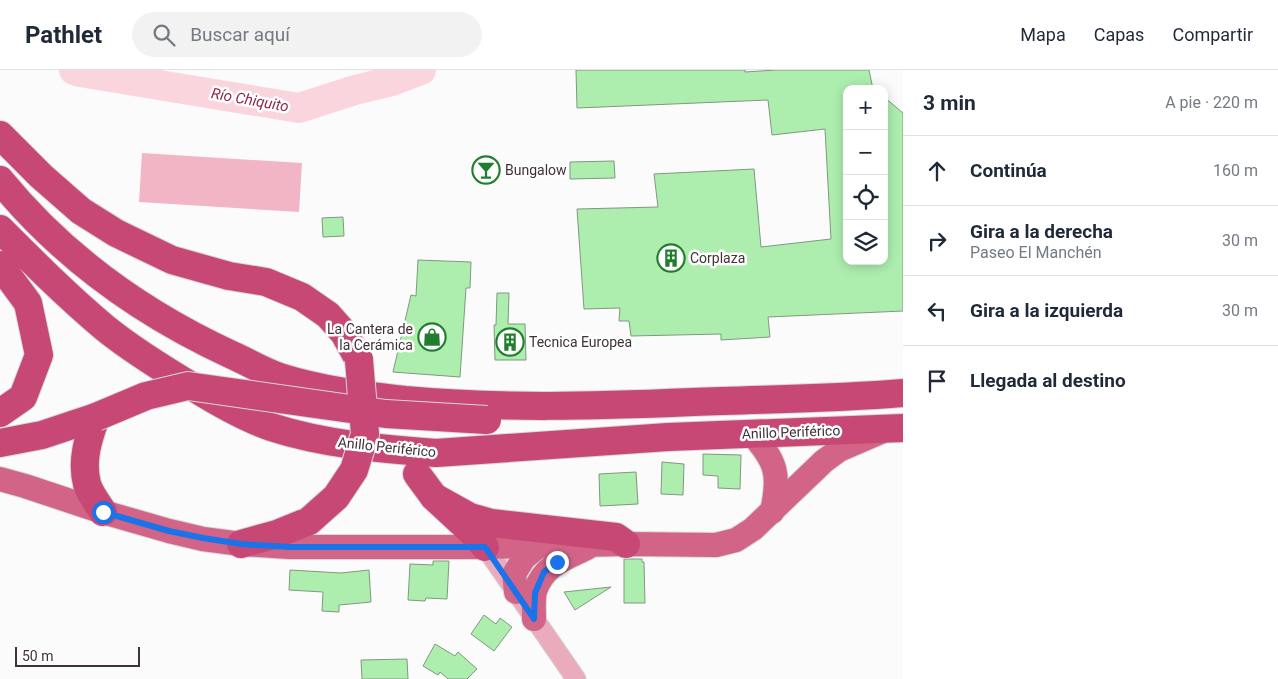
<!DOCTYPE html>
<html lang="es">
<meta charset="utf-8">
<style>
body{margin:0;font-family:Roboto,sans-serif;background:#f2f2f3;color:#1f2937}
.controls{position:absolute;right:15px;top:15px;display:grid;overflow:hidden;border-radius:10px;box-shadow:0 2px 12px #0003}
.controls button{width:45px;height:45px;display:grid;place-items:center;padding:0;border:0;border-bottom:1px solid #e0e1e3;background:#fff;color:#1f2937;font:25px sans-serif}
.scale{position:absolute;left:15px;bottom:12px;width:125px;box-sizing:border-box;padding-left:5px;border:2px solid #403235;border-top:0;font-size:14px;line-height:18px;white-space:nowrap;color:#403235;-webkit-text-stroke:4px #fff;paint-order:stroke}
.stop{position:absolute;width:15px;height:15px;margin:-11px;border:4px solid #1a73e8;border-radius:50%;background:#fff}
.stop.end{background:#1a73e8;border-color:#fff;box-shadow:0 1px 5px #0008}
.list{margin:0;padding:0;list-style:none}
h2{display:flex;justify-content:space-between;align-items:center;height:65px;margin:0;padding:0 20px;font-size:21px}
h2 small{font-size:16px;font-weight:400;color:#747a83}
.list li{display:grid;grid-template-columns:32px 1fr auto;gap:15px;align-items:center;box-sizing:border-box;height:70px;padding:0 20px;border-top:1px solid #e0e1e3}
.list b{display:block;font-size:19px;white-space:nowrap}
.list p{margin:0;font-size:16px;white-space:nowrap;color:#747a83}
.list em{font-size:16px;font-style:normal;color:#747a83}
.icon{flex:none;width:28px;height:28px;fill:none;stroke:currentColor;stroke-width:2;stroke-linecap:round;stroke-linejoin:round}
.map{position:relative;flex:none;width:903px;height:609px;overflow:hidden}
header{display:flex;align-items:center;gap:30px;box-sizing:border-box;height:70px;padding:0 25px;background:#fff;border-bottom:1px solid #e0e1e3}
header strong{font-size:24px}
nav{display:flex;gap:28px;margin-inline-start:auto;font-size:18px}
.search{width:350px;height:45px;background:#f2f2f3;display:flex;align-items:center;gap:12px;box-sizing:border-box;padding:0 18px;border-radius:28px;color:#747a83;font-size:19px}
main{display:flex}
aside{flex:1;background:#fff}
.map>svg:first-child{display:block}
</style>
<header>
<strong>Pathlet</strong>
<div class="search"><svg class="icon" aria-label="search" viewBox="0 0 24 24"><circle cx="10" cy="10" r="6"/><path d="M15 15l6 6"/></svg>Buscar aquí</div>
<nav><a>Mapa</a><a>Capas</a><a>Compartir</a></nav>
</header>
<main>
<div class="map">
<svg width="903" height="609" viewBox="0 0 903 609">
<rect width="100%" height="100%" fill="#fbfbfb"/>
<polygon fill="#f2b5c5" points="142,83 302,93 299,142 139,132"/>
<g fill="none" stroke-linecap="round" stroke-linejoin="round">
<polyline stroke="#fad5de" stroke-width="30" points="74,0 80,2 299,38 355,20 392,11 421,0"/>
</g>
<g fill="#adeeaf" stroke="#809880">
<polygon points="576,0 745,0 745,2 776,0 869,0 873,19 847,19 847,191 884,191 884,27 903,43 903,241 768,247 770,267 721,270 721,264 631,266 629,251 619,251 620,238 584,239 577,139 658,137 654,104 754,99 761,177 831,169 825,59 772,65 768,30 577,38"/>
<polygon points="614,91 615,108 570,109 570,92"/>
<polygon points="343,147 344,166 323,167 322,148"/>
<polygon points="418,190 471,192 470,218 466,218 460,307 393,302 411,225 416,226"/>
<polygon points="497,223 509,223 508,254 525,254 526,290 495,290 494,255 496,255"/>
<polygon points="703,384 741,385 740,419 718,418 718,406 703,405"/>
<polygon points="662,392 684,394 683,425 661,424"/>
<polygon points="636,402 638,434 600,436 599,404"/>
<polygon points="624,489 642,489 642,492 644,492 645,533 624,533"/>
<polygon points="433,491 449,491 447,529 426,528 425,531 408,530 410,494 433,495"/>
<polygon points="290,500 341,503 369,500 371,532 339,535 339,542 322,541 323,522 289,520"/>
<polygon points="611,517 575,540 564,522"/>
<polygon points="484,545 496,554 500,548 512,557 494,581 471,564"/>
<polygon points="435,574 455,586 458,582 477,599 467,609 448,609 440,602 438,605 423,596"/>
<polygon points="407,589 408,609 362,609 361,590"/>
</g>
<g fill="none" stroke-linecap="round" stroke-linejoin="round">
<g stroke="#d9d7d7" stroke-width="21">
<polyline id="minor" points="485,477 576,609"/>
</g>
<g stroke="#d9d7d7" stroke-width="26">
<g id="major">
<path d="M751 363C777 392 780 404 772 442"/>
<polyline points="0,409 25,416 103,442 169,461 203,469 241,474 289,477 485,477 626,474 716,475 736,470 753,459 824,391 839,380 883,361"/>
<polyline points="516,522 514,504 524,488 540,475"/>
<path d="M534 549C534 540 533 529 535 521 544 495 564 489 587 478"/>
</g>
</g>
<g stroke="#d9d7d7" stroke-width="30">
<g id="highway">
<polyline points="0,65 41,106 81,141 116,163 172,190 229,206 266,212 302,227 328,245 344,263 359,290"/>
<path d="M0 110C62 186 143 244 232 285 248 292 264 302 280 307 321 320 363 325 405 330 501 339 597 336 693 332 763 329 833 329 903 323"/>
<path d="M0 159C34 193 68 227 105 258 132 280 163 299 193 317 217 332 245 348 271 357 323 374 381 379 436 383L668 367 903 358"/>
<polyline points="0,195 28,233 39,285 23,327 0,343"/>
<path d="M96 347C88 369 81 391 87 414 90 424 98 434 103 442"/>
<polyline points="0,373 42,365 96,347"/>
<polyline points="417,404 434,427 476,466 485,477"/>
<polyline points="434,427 470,447 491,453 616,467 626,474"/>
<polyline points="241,474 277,464 309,451"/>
</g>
</g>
<use href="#minor" stroke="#eaacbc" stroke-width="19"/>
<use href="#major" stroke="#d26488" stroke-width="24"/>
<use href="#highway" stroke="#c74775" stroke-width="28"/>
<g stroke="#d9d7d7" stroke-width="30" stroke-linecap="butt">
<g id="highway-bridge">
<polyline points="96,347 146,326 188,316 386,344 487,350"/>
<polyline points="309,451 336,427 354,400 365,364 359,290"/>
</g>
</g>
<use href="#highway-bridge" stroke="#c74775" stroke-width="28"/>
</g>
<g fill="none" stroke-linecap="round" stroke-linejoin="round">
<polyline stroke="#1a73e8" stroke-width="6" points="103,442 169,461 203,468 241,474 289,477 485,477 534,549 535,523 544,502 557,492"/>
</g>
<defs>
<g id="bar-ring" transform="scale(1.4375)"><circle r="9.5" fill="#fff" stroke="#227e2f" stroke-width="1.5"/><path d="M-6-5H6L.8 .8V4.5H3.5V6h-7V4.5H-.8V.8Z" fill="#227e2f"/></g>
<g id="building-ring" transform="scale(1.4375)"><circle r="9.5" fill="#fff" stroke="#227e2f" stroke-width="1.5"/><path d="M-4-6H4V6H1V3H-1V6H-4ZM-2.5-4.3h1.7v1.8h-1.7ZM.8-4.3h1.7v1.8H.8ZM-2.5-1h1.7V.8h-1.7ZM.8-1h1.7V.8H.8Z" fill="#227e2f"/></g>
<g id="shop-ring" transform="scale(1.4375)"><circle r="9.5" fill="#fff" stroke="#227e2f" stroke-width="1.5"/><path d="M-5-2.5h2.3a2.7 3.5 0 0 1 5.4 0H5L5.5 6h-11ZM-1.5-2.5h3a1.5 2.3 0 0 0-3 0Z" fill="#227e2f"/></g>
</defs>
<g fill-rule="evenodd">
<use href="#bar-ring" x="486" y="100"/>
<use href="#building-ring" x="671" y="188"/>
<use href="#shop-ring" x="432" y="267"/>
<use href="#building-ring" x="510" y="272"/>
</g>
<g text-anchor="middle" stroke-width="5" stroke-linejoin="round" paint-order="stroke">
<g font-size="14" fill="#403235" stroke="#fff" text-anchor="start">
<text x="505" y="105">Bungalow</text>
<text x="690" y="193">Corplaza</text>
<text x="413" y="264" text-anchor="end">La Cantera de<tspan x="413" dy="16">la Cerámica</tspan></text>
<text x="529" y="277">Tecnica Europea</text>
</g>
<g font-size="14" fill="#403235" stroke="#fff">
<text transform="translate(791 362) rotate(-2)" y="5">Anillo Periférico</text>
<text transform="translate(387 377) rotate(6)" y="5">Anillo Periférico</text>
</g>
<g font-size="15" font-style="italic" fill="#8c284d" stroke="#fff">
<text transform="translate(250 30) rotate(10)" y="5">Río Chiquito</text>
</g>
</g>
</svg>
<div class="controls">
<button>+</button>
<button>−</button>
<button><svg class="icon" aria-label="locate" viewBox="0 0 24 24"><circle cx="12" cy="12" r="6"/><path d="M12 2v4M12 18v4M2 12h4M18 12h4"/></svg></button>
<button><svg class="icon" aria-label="layers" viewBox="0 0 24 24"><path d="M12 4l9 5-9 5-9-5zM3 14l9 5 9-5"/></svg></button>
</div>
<div class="scale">50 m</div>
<div class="stop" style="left:103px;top:442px"></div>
<div class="stop end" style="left:557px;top:492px"></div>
</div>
<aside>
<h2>3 min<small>A pie · 220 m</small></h2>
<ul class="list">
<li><svg class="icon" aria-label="ahead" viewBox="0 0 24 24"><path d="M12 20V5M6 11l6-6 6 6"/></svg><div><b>Continúa</b></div><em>160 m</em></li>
<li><svg class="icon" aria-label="right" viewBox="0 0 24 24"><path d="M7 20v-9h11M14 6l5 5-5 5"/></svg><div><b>Gira a la derecha</b><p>Paseo El Manchén</p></div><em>30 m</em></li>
<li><svg class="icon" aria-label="left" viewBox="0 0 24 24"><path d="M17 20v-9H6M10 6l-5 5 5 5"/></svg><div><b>Gira a la izquierda</b></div><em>30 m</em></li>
<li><svg class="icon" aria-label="arrive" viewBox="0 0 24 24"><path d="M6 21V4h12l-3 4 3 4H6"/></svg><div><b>Llegada al destino</b></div></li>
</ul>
</aside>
</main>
